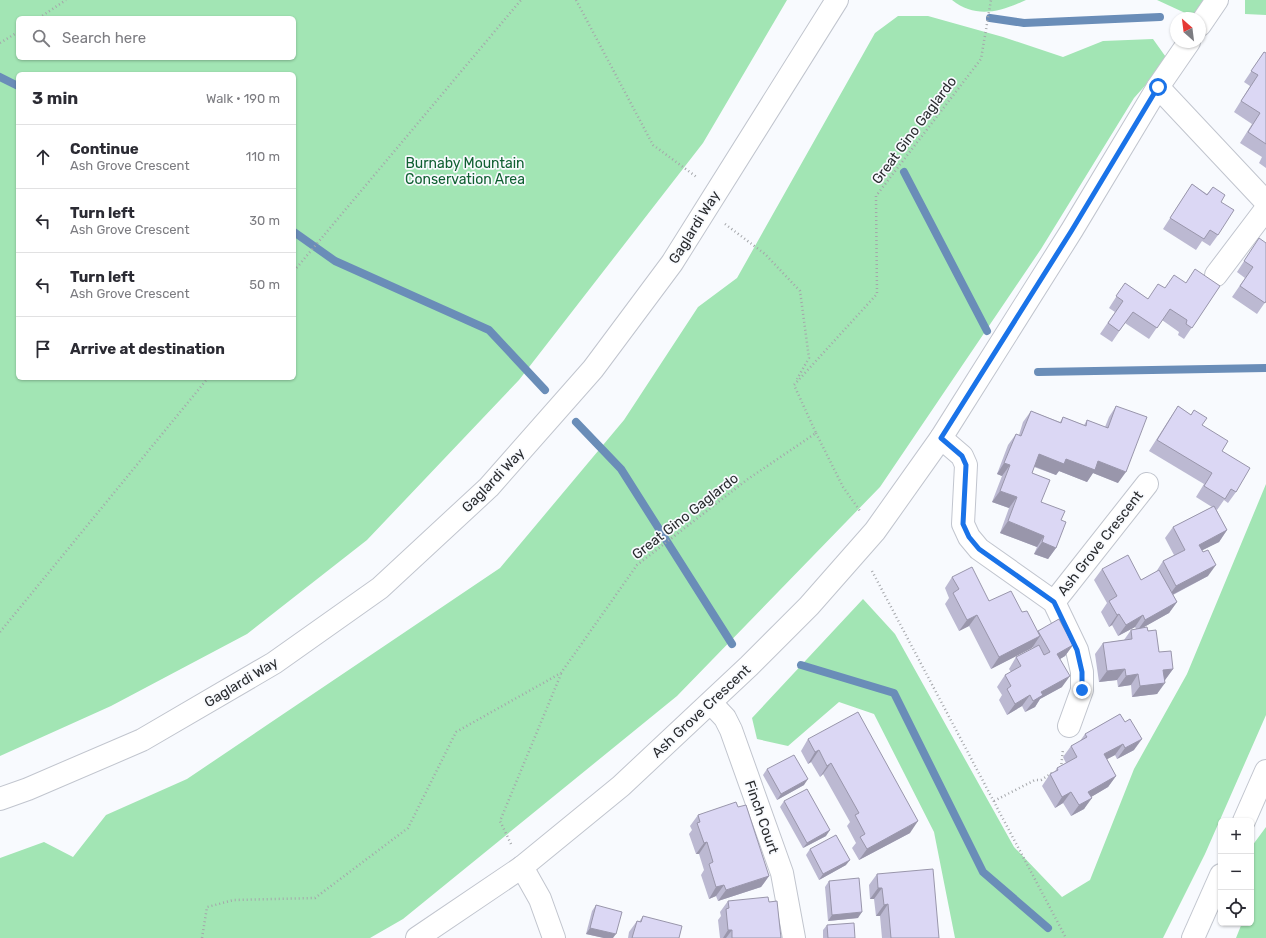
<!DOCTYPE html>
<meta charset="utf-8">
<style>
body{margin:0;font-family:Rubik,sans-serif;background:#f2f2f3;color:#2b2b33}
.controls{position:absolute;right:12px;bottom:12px;display:grid;overflow:hidden;border-radius:6px;box-shadow:0 1px 3px #0004}
.controls button{width:36px;height:36px;display:grid;place-items:center;padding:0;border:0;border-bottom:1px solid #e1e1e2;background:#fff;color:#2b2b33;font:20px sans-serif}
.compass{position:absolute;left:1170px;top:12px;width:36px;height:36px;border-radius:50%;background:#fff;box-shadow:0 1px 3px #0004;rotate:332deg}
.stop{position:absolute;width:12px;height:12px;margin:-9px;border:3px solid #1a73e8;border-radius:50%;background:#fff}
.stop.end{background:#1a73e8;border-color:#fff;box-shadow:0 1px 4px #0008}
.list{margin:0;padding:0;list-style:none}
h2{display:flex;justify-content:space-between;align-items:center;height:52px;margin:0;padding:0 16px;font-size:17px}
h2 small{font-size:13px;font-weight:400;color:#7c7c81}
.list li{display:grid;grid-template-columns:26px 1fr auto;gap:12px;align-items:center;box-sizing:border-box;height:64px;padding:0 16px;border-top:1px solid #e1e1e2}
.list b{display:block;font-size:15px;white-space:nowrap}
.list p{margin:0;font-size:13px;white-space:nowrap;color:#7c7c81}
.list em{font-size:13px;font-style:normal;color:#7c7c81}
.icon{flex:none;width:22px;height:22px;fill:none;stroke:currentColor;stroke-width:2;stroke-linecap:round;stroke-linejoin:round}
.map{position:relative;flex:none;width:1266px;height:938px;overflow:hidden}
.search{position:absolute;background:#fff;box-shadow:0 1px 3px #0004;left:16px;top:16px;width:280px;height:44px;display:flex;align-items:center;gap:10px;box-sizing:border-box;padding:0 14px;border-radius:6px;color:#7c7c81;font-size:15px}
.panel{position:absolute;background:#fff;box-shadow:0 1px 3px #0004;left:16px;top:72px;width:280px;height:308px;border-radius:6px}
.map>svg:first-child{display:block}
</style>
<div class="map">
<svg width="1266" height="938" viewBox="0 0 1266 938">
<rect width="100%" height="100%" fill="#f8fafe"/>
<g fill="#a2e5b4" fill-rule="evenodd">
<path d="M0 0H787L703 143 519 380 367 540 247 634 111 706 0 756ZM18 18H294V58H18ZM18 74H294V378H18Z"/>
<path d="M952 0H1026C1000 12 976 19 952 0Z"/>
<polygon points="1157,0 1209,0 1196,18"/>
<polygon points="1245,0 1266,0 1266,15 1245,14"/>
<polygon points="898,16 928,16 1003,37 1063,57 1103,41 1153,39 1168,60 1134,98 1041,249 880,487 677,696 403,919 370,938 0,938 0,858 44,842 73,857 106,815 187,779 500,568 624,420 698,307 737,278 875,33"/>
<polygon points="1266,484 1266,715 1205,854 1163,938 955,938 934,832 874,714 839,702 788,746 757,739 752,718 863,599 895,634 1014,847 1062,897 1090,880 1134,769 1187,674"/>
<polygon points="1266,827 1266,938 1236,938 1242,923 1251,923 1252,846"/>
</g>
<g fill="none" stroke-linecap="round" stroke-linejoin="round">
<g stroke="#6a8db8" stroke-width="8">
<polyline points="990,18 1024,23 1160,17"/>
<polyline points="0,77 18,86"/>
<polyline points="904,172 987,331"/>
<polyline points="294,232 335,261 489,330 545,390"/>
<polyline points="1038,372 1266,368"/>
<polyline points="576,422 621,469 732,644"/>
<polyline points="801,665 894,693 983,872 1048,928"/>
</g>
<g stroke="#c1c5ce" stroke-width="24">
<g id="minor">
<polyline points="1200,25 1217,0"/>
<polyline points="1158,87 1266,202"/>
<polyline points="1216,275 1266,209"/>
<polyline points="941,438 962,456 966,465 963,524 969,537 979,549 1054,602 1077,650 1082,672 1082,690 1069,726"/>
<polyline points="1054,602 1147,484"/>
<polyline points="711,703 725,718 731,730 782,873 794,938"/>
<polyline points="1244,821 1266,771"/>
<polyline points="522,867 540,899 554,938"/>
<polyline points="417,938 522,867 621,786 749,666 809,606 875,531 941,438 1072,230 1158,87 1189,42"/>
<polyline points="1193,938 1221,875"/>
</g>
</g>
<g stroke="#c1c5ce" stroke-width="24">
<polyline id="major" points="0,799 28,789 142,740 274,663 380,588 489,487 593,369 672,263 837,0"/>
</g>
<g stroke="#a4a6aa" stroke-width="2.5" stroke-dasharray="1 3" stroke-linecap="butt">
<polyline points="576,0 653,145 698,178"/>
<polyline points="39,18 66,0"/>
<polyline points="0,43 18,32"/>
<polyline points="725,224 765,254 800,291 809,358 797,379"/>
<polyline points="294,271 521,0"/>
<polyline points="816,433 843,487 860,511"/>
<polyline points="872,571 1066,938"/>
<polyline points="0,632 208,378"/>
<polyline points="1061,768 1063,749"/>
<polyline points="994,801 1035,780 1041,780 1052,773"/>
<polyline points="511,844 500,821 561,674"/>
<polyline points="202,938 207,907 234,900 315,898 408,828 456,732 561,673 637,565 748,479 816,433 794,385 877,294 876,196 981,59 991,0"/>
</g>
<use href="#minor" stroke="#fff" stroke-width="22"/>
<use href="#major" stroke="#fff" stroke-width="22"/>
</g>
<g fill="#bcb9d2">
<polygon points="1264,52 1266,53 1266,168 1259,163 1262,157 1240,143 1252,124 1234,112 1250,86 1244,82"/>
<polygon points="1192,184 1207,194 1213,187 1221,202 1218,235 1210,246 1202,241 1196,250 1163,229"/>
<polygon points="1259,238 1266,301 1257,314 1232,297 1245,278 1237,272"/>
<polygon points="1125,283 1148,299 1165,288 1186,283 1220,286 1184,339 1178,335 1179,332 1162,320 1149,339 1125,323 1112,342 1100,334 1115,312 1109,308"/>
<polygon points="1116,406 1118,483 1093,473 1087,482 1059,471 1056,475 1034,467 1032,473 1041,502 1061,520 1056,548 1048,559 1034,554 1037,547 1000,533 1009,508 992,502 1002,476 997,474 1008,445 1016,434 1019,435 1023,422 1031,411 1060,422 1063,417 1084,425 1087,420 1105,427 1109,417"/>
<polygon points="1178,406 1191,415 1194,410 1202,425 1222,451 1236,492 1228,503 1224,500 1217,510 1216,509 1227,530 1219,542 1202,550 1208,576 1173,595 1177,602 1169,613 1142,628 1148,631 1159,652 1173,669 1165,680 1157,694 1132,697 1131,685 1118,687 1117,680 1099,682 1095,654 1103,643 1124,640 1131,630 1136,629 1135,627 1118,636 1112,625 1109,627 1101,612 1107,603 1094,580 1102,569 1141,580 1156,572 1163,561 1174,555 1165,538 1173,527 1212,507 1196,497 1204,484 1149,451 1170,418"/>
<polygon points="952,577 989,601 1022,612 1037,632 1038,631 1073,645 1065,656 1060,659 1062,687 1040,699 1035,707 1025,712 1022,706 1007,715 999,700 1002,695 997,687 1005,675 1011,672 1009,669 1016,657 1033,648 1033,647 991,669 969,626 959,631 945,604 949,598 945,588"/>
<polygon points="1120,714 1134,750 1117,759 1115,755 1107,759 1116,776 1108,787 1091,797 1084,809 1071,816 1063,803 1055,808 1042,786 1050,774 1054,773 1057,768 1066,763 1063,757 1071,746 1080,741 1085,734"/>
<polygon points="808,739 910,833 859,860 852,848 856,843 847,826 850,822 823,774 820,777 811,762 808,764 801,751"/>
<polygon points="767,769 804,785 777,800 763,775"/>
<polygon points="784,801 826,836 803,848 780,807"/>
<polygon points="738,807 769,876 761,887 718,901 716,896 709,899 701,875 704,870 699,854 696,854 689,834 692,830 690,826 698,815"/>
<polygon points="810,849 846,865 819,880 806,855"/>
<polygon points="877,874 939,938 882,938 880,916 876,916 874,899 870,899 869,885"/>
<polygon points="829,881 858,918 828,921 825,887"/>
<polygon points="728,901 769,902 781,938 720,938 718,920 721,916 720,912"/>
<polygon points="596,905 613,938 604,938 586,934 592,911"/>
<polygon points="643,916 679,938 628,938 629,932 637,921 639,922"/>
<polygon points="827,925 855,938 823,938 823,930"/>
</g>
<g fill="#9996ab">
<polygon points="1039,454 1066,459 1098,461 1126,472 1118,483 1093,473 1087,482 1059,471 1056,475 1031,465"/>
<polygon points="1004,463 1010,465 1002,476 997,474"/>
<polygon points="1000,491 1017,497 1009,508 992,502"/>
<polygon points="1008,521 1044,536 1037,547 1000,533"/>
<polygon points="1227,530 1219,542 1191,556 1199,545"/>
<polygon points="1042,542 1056,548 1048,559 1034,554"/>
<polygon points="1216,565 1208,576 1168,597 1176,586"/>
<polygon points="1177,602 1169,613 1137,631 1145,620"/>
<polygon points="1119,614 1112,625 1109,627 1117,615"/>
<polygon points="977,615 969,626 959,631 967,620"/>
<polygon points="1143,615 1135,627 1118,636 1126,625"/>
<polygon points="1040,636 1032,648 991,669 999,657"/>
<polygon points="1073,645 1065,656 1050,665 1057,654"/>
<polygon points="1125,669 1117,680 1099,682 1107,671"/>
<polygon points="1173,669 1165,680 1155,682 1163,670"/>
<polygon points="1138,674 1131,685 1118,687 1126,676"/>
<polygon points="1070,676 1062,687 1040,699 1035,707 1025,712 1041,692"/>
<polygon points="1165,683 1157,694 1132,697 1140,686"/>
<polygon points="1030,695 1022,706 1007,715 1015,704"/>
<polygon points="1142,739 1134,750 1117,759 1125,748"/>
<polygon points="1123,744 1115,755 1096,765 1104,754"/>
<polygon points="819,750 811,762 808,764 815,752"/>
<polygon points="831,763 823,774 820,777 827,766"/>
<polygon points="1116,776 1108,787 1081,803 1088,792"/>
<polygon points="808,779 804,785 777,800 781,794"/>
<polygon points="1071,792 1063,803 1055,808 1062,797"/>
<polygon points="1092,798 1084,809 1071,816 1079,805"/>
<polygon points="918,821 910,833 859,860 867,849"/>
<polygon points="830,830 826,836 803,848 807,843"/>
<polygon points="707,842 699,854 696,854 704,843"/>
<polygon points="850,860 846,865 819,880 823,874"/>
<polygon points="769,876 761,887 718,901 726,890"/>
<polygon points="724,885 716,896 709,899 716,887"/>
<polygon points="878,888 882,888 874,899 870,899"/>
<polygon points="888,904 880,916 876,916 884,905"/>
<polygon points="862,912 858,918 828,921 832,915"/>
<polygon points="590,928 616,934 613,938 604,938 586,934"/>
<polygon points="728,930 732,930 726,938 723,938"/>
</g>
<g fill="#dbd7f4" stroke="#9996ab">
<polygon points="1264,52 1266,53 1266,144 1248,132 1260,113 1241,101 1258,75 1251,71"/>
<polygon points="1192,184 1207,195 1213,187 1225,195 1221,202 1234,210 1218,235 1210,230 1204,239 1170,218"/>
<polygon points="1259,238 1266,243 1266,301 1265,303 1240,286 1253,267 1244,261"/>
<polygon points="1195,269 1220,286 1192,328 1186,324 1187,320 1170,309 1157,328 1133,312 1119,331 1108,323 1123,301 1116,296 1125,283 1148,299 1158,284 1165,288 1174,275 1186,283"/>
<polygon points="1116,406 1147,417 1126,472 1098,461 1095,470 1066,459 1064,464 1039,454 1032,473 1050,480 1041,502 1065,511 1061,520 1066,522 1056,548 1042,542 1044,536 1008,521 1017,497 1000,491 1010,465 1004,463 1016,434 1021,436 1031,411 1061,423 1063,417 1086,426 1087,420 1108,428"/>
<polygon points="1178,406 1191,415 1194,410 1207,418 1202,425 1228,441 1222,451 1250,468 1236,492 1231,489 1225,499 1204,486 1212,473 1157,440"/>
<polygon points="1214,506 1227,530 1199,545 1203,552 1208,550 1216,565 1176,586 1163,561 1185,550 1173,527"/>
<polygon points="1128,555 1141,580 1159,570 1177,602 1145,620 1143,615 1126,625 1119,614 1117,615 1109,601 1117,596 1102,569"/>
<polygon points="972,567 989,601 1011,591 1022,612 1027,611 1040,636 999,657 977,615 967,620 953,593 959,589 952,577"/>
<polygon points="1059,619 1073,645 1057,654 1070,676 1041,692 1043,695 1033,701 1030,695 1015,704 1007,689 1011,686 1005,675 1021,666 1016,657 1039,645 1044,655 1050,652 1038,631"/>
<polygon points="1147,627 1148,631 1156,630 1159,652 1171,651 1173,669 1163,670 1165,683 1140,686 1138,674 1126,676 1125,669 1107,671 1103,643 1132,639 1131,630"/>
<polygon points="858,712 918,821 867,849 860,837 865,834 855,815 859,813 831,763 827,766 819,750 815,752 808,739"/>
<polygon points="1120,714 1125,722 1130,719 1142,739 1125,748 1123,744 1104,754 1116,776 1088,792 1092,798 1079,805 1071,792 1062,797 1050,774 1058,770 1057,768 1077,757 1071,746 1087,737 1085,734"/>
<polygon points="794,755 808,779 781,794 767,769"/>
<polygon points="807,789 830,830 807,843 784,801"/>
<polygon points="736,802 738,807 746,805 769,876 726,890 724,885 716,887 709,864 713,862 707,842 704,843 697,823 700,822 698,815"/>
<polygon points="836,835 850,860 823,874 810,849"/>
<polygon points="933,869 939,938 891,938 888,904 884,905 882,888 878,888 877,874"/>
<polygon points="859,878 862,912 832,915 829,881"/>
<polygon points="768,897 769,902 777,901 781,938 732,938 732,930 728,930 726,909 729,908 728,901"/>
<polygon points="596,905 622,912 616,934 590,928"/>
<polygon points="643,916 682,926 679,938 632,938 637,921 641,922"/>
<polygon points="854,923 855,938 828,938 827,925"/>
</g>
<g fill="none" stroke-linecap="round" stroke-linejoin="round">
<polyline stroke="#1a73e8" stroke-width="5" points="1082,690 1082,672 1077,650 1054,602 979,549 969,537 963,524 966,465 962,456 941,438 1072,230 1158,87"/>
</g>
<g text-anchor="middle" stroke-width="3.5" stroke-linejoin="round" paint-order="stroke">
<g font-size="14" fill="#2a2c2f" stroke="#f8fafe">
<text transform="translate(914 130) rotate(-53)" y="5">Great Gino Gaglardo</text>
<text transform="translate(694 227) rotate(-58)" y="5">Gaglardi Way</text>
<text transform="translate(493 480) rotate(-46)" y="5">Gaglardi Way</text>
<text transform="translate(685 516) rotate(-38)" y="5">Great Gino Gaglardo</text>
<text transform="translate(1100 543) rotate(-52)" y="5">Ash Grove Crescent</text>
<text transform="translate(241 682) rotate(-31)" y="5">Gaglardi Way</text>
<text transform="translate(701 711) rotate(-43)" y="5">Ash Grove Crescent</text>
<text transform="translate(762 817) rotate(71)" y="5">Finch Court</text>
</g>
<g font-size="14" fill="#106032" stroke="#f8fafe">
<text x="465" y="168">Burnaby Mountain<tspan x="465" dy="16">Conservation Area</tspan></text>
</g>
</g>
</svg>
<div class="controls">
<button>+</button>
<button>−</button>
<button><svg class="icon" aria-label="locate" viewBox="0 0 24 24"><circle cx="12" cy="12" r="6"/><path d="M12 2v4M12 18v4M2 12h4M18 12h4"/></svg></button>
</div>
<svg class="compass" viewBox="-18 -18 36 36"><path d="M0-13l5 13h-10z" fill="#e53935"/><path d="M0 13l5-13h-10z" fill="#7c7c81"/></svg>
<div class="stop" style="left:1158px;top:87px"></div>
<div class="stop end" style="left:1082px;top:690px"></div>
<div class="search"><svg class="icon" aria-label="search" viewBox="0 0 24 24"><circle cx="10" cy="10" r="6"/><path d="M15 15l6 6"/></svg>Search here</div>
<section class="panel">
<h2>3 min<small>Walk · 190 m</small></h2>
<ul class="list">
<li><svg class="icon" aria-label="ahead" viewBox="0 0 24 24"><path d="M12 20V5M6 11l6-6 6 6"/></svg><div><b>Continue</b><p>Ash Grove Crescent</p></div><em>110 m</em></li>
<li><svg class="icon" aria-label="left" viewBox="0 0 24 24"><path d="M17 20v-9H6M10 6l-5 5 5 5"/></svg><div><b>Turn left</b><p>Ash Grove Crescent</p></div><em>30 m</em></li>
<li><svg class="icon" aria-label="left" viewBox="0 0 24 24"><path d="M17 20v-9H6M10 6l-5 5 5 5"/></svg><div><b>Turn left</b><p>Ash Grove Crescent</p></div><em>50 m</em></li>
<li><svg class="icon" aria-label="arrive" viewBox="0 0 24 24"><path d="M6 21V4h12l-3 4 3 4H6"/></svg><div><b>Arrive at destination</b></div></li>
</ul>
</section>
</div>
